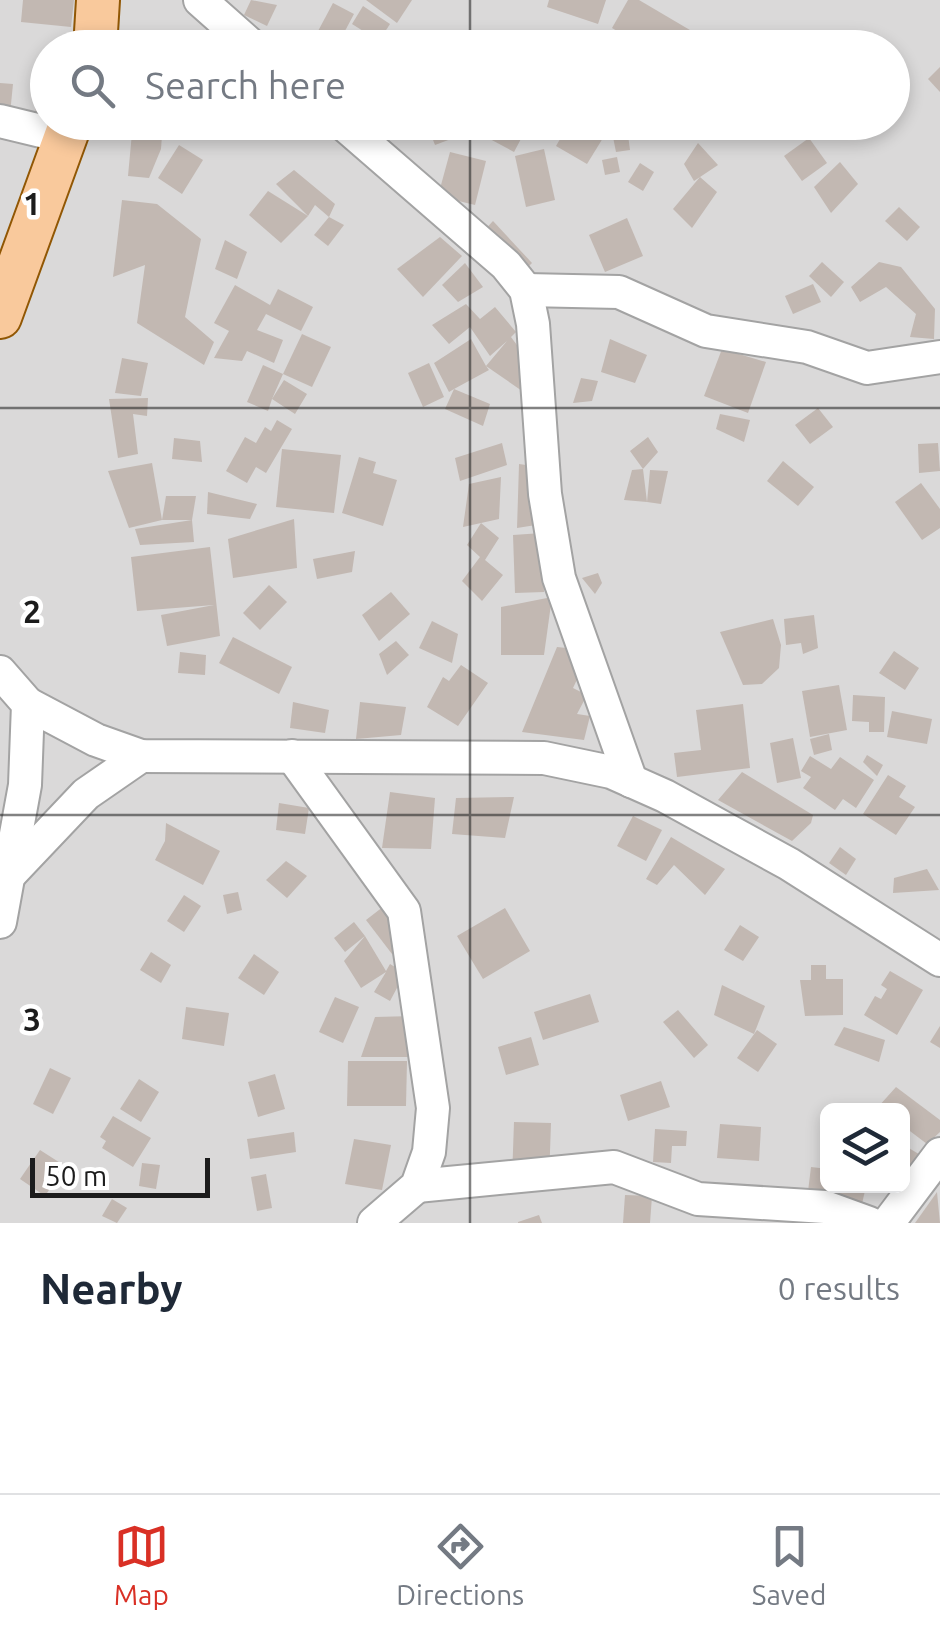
<!DOCTYPE html>
<style>
body{margin:0;font-family:Ubuntu,sans-serif;background:#f6f6f7;color:#1f2937}
.controls{position:absolute;right:30px;bottom:30px;display:grid;overflow:hidden;border-radius:15px;box-shadow:0 5px 15px #0003}
.controls button{width:90px;height:90px;display:grid;place-items:center;padding:0;border:0;border-bottom:2px solid #e0e1e3;background:#fff;color:#1f2937;font:50px sans-serif}
.scale{position:absolute;left:30px;bottom:25px;width:180px;box-sizing:border-box;padding-left:10px;border:5px solid #1c1c1c;border-top:0;font-size:28px;line-height:35px;white-space:nowrap;color:#1c1c1c;-webkit-text-stroke:8px #fff;paint-order:stroke}
.list{margin:0;padding:0;list-style:none}
h2{display:flex;justify-content:space-between;align-items:center;height:130px;margin:0;padding:0 40px;font-size:42px}
h2 small{font-size:32px;font-weight:400;color:#747a83}
.icon{flex:none;width:55px;height:55px;fill:none;stroke:currentColor;stroke-width:2;stroke-linecap:round;stroke-linejoin:round}
.map{position:relative;flex:none;width:940px;height:1223px;overflow:hidden}
.search{position:absolute;background:#fff;box-shadow:0 5px 15px #0003;left:30px;right:30px;top:30px;height:110px;display:flex;align-items:center;gap:25px;box-sizing:border-box;padding:0 35px;border-radius:55px;color:#747a83;font-size:38px}
.sheet{height:270px;background:#fff}
nav{display:flex;justify-content:space-around;align-items:center;box-sizing:border-box;height:140px;border-top:2px solid #e0e1e3;background:#fff;font-size:28px;color:#747a83}
nav a{display:grid;justify-items:center;gap:5px}
nav .on{color:#d93025}
.map>svg:first-child{display:block}
</style>
<div class="map">
<svg width="940" height="1223" viewBox="0 0 940 1223">
<rect width="100%" height="100%" fill="#ede9e2"/>
<path fill="#dad9d9" fill-rule="evenodd" d="M0 0H940V1223H0ZM48 48H892V122H48ZM828 1110H902V1186H828Z"/>
<g fill="#c2b8b2">
<polygon points="23,0 74,0 71,27 21,22"/>
<polygon points="251,0 277,5 267,26 244,15"/>
<polygon points="366,0 412,0 397,23"/>
<polygon points="549,0 606,0 598,24 547,7"/>
<polygon points="628,0 639,0 712,43 709,48 646,48 612,28"/>
<polygon points="333,3 354,14 338,44 317,33"/>
<polygon points="363,6 390,24 379,41 352,24"/>
<polygon points="940,67 940,92 928,79"/>
<polygon points="892,69 906,89 892,98"/>
<polygon points="0,83 13,84 10,114 0,114"/>
<polygon points="37,88 48,89 48,119 35,119"/>
<polygon points="133,122 163,122 161,149 149,178 128,176"/>
<polygon points="426,122 453,122 459,136 435,145"/>
<polygon points="497,122 530,122 514,152 488,138"/>
<polygon points="570,122 611,125 587,164 556,146"/>
<polygon points="627,122 655,122 636,139 624,125"/>
<polygon points="628,135 630,150 616,152 613,137"/>
<polygon points="809,138 827,163 802,181 784,156"/>
<polygon points="698,143 718,165 700,177 717,192 692,228 673,209 700,177 694,181 684,164"/>
<polygon points="179,145 203,160 182,194 158,178"/>
<polygon points="544,149 555,200 526,207 515,156"/>
<polygon points="450,152 486,161 475,205 438,196"/>
<polygon points="617,157 620,172 605,175 602,160"/>
<polygon points="840,162 858,184 831,213 814,187"/>
<polygon points="640,163 654,172 643,191 628,182"/>
<polygon points="294,170 335,204 329,217 315,205 308,216 276,184"/>
<polygon points="268,191 308,216 281,243 249,215"/>
<polygon points="122,200 157,204 201,239 185,317 214,342 204,365 137,323 145,265 113,277"/>
<polygon points="899,207 920,227 907,241 885,221"/>
<polygon points="329,217 344,225 328,246 314,235"/>
<polygon points="627,218 643,256 605,272 589,235"/>
<polygon points="493,221 532,263 520,275 481,234"/>
<polygon points="440,237 462,256 423,297 397,269"/>
<polygon points="225,240 247,252 237,279 215,269"/>
<polygon points="822,262 844,282 831,297 809,276"/>
<polygon points="879,262 901,267 935,309 934,339 910,337 916,314 886,287 860,302 851,287"/>
<polygon points="465,263 483,287 458,302 442,285"/>
<polygon points="813,284 821,302 793,314 785,296"/>
<polygon points="235,285 270,305 278,289 313,307 301,331 266,314 257,330 283,340 274,363 247,351 242,361 214,358 229,331 214,323"/>
<polygon points="466,304 480,319 495,307 516,332 511,337 531,364 525,393 486,366 489,370 454,389 490,404 483,426 445,409 454,389 449,392 434,363 471,339 486,366 507,341 490,356 470,327 449,344 432,325"/>
<polygon points="302,334 331,347 312,387 283,374"/>
<polygon points="610,339 647,355 635,383 601,372"/>
<polygon points="722,349 766,362 748,413 704,396"/>
<polygon points="122,358 148,363 141,396 115,393"/>
<polygon points="429,363 444,397 423,407 408,373"/>
<polygon points="263,365 283,374 272,399 284,380 307,394 295,414 272,399 268,411 247,402"/>
<polygon points="581,378 598,381 592,401 573,403"/>
<polygon points="148,398 147,416 133,414 138,454 118,458 109,399"/>
<polygon points="818,408 833,427 810,444 795,425"/>
<polygon points="720,414 750,420 744,442 716,429"/>
<polygon points="277,420 292,429 266,473 256,467 247,483 226,471 245,437 256,443 265,427 271,431"/>
<polygon points="648,437 658,452 643,469 647,502 624,500 632,470 643,469 630,451"/>
<polygon points="174,438 200,441 202,462 172,459"/>
<polygon points="502,443 507,465 460,481 455,458"/>
<polygon points="938,443 940,471 919,473 918,444"/>
<polygon points="282,449 341,455 334,513 276,507"/>
<polygon points="359,457 376,462 373,473 397,480 383,526 342,513"/>
<polygon points="783,461 814,487 798,506 767,481"/>
<polygon points="152,463 162,520 129,528 108,471"/>
<polygon points="519,464 533,466 536,525 517,528"/>
<polygon points="650,470 668,471 661,504 647,502"/>
<polygon points="501,477 499,519 481,523 499,538 485,560 503,575 482,601 462,581 480,557 467,545 481,523 463,527 469,484"/>
<polygon points="921,483 940,509 940,528 922,540 895,502"/>
<polygon points="208,492 257,504 250,519 207,514"/>
<polygon points="166,496 196,496 192,520 162,520"/>
<polygon points="294,519 297,568 233,578 228,539"/>
<polygon points="192,520 194,542 140,545 135,529"/>
<polygon points="542,533 544,592 515,593 513,535"/>
<polygon points="210,547 220,636 167,646 161,615 214,605 137,611 131,557"/>
<polygon points="355,551 352,572 317,579 313,559"/>
<polygon points="598,573 602,583 595,594 582,578"/>
<polygon points="269,585 287,602 260,630 243,613"/>
<polygon points="391,592 410,614 379,641 362,615"/>
<polygon points="552,597 544,655 501,655 501,607"/>
<polygon points="814,615 818,648 803,654 801,643 786,645 784,619"/>
<polygon points="773,619 781,645 779,668 762,684 743,685 720,632"/>
<polygon points="432,621 458,634 452,663 419,648"/>
<polygon points="233,637 292,667 279,694 219,663"/>
<polygon points="396,641 409,655 387,675 379,654"/>
<polygon points="557,647 576,649 582,669 573,688 587,695 577,714 590,716 584,740 522,732"/>
<polygon points="894,651 919,668 905,690 879,673"/>
<polygon points="180,652 206,655 205,675 178,673"/>
<polygon points="461,665 488,683 458,726 427,707 443,677 449,681"/>
<polygon points="839,685 847,730 810,737 802,691"/>
<polygon points="853,695 885,697 884,732 869,732 869,722 852,721"/>
<polygon points="293,702 329,710 325,733 290,728"/>
<polygon points="360,702 406,707 401,735 356,739"/>
<polygon points="743,704 750,768 677,777 674,753 701,750 696,710"/>
<polygon points="892,711 932,719 927,744 887,737"/>
<polygon points="829,734 832,750 814,755 810,739"/>
<polygon points="793,738 801,778 777,783 770,743"/>
<polygon points="867,755 883,765 877,776 863,762"/>
<polygon points="810,756 831,769 840,757 874,780 856,808 843,799 835,810 803,788 811,777 801,771"/>
<polygon points="742,772 813,815 811,823 792,841 718,800"/>
<polygon points="888,775 906,786 899,797 915,807 896,835 863,814"/>
<polygon points="390,792 435,798 431,849 382,848"/>
<polygon points="514,797 505,838 452,834 456,798"/>
<polygon points="279,803 309,808 305,834 276,830"/>
<polygon points="633,816 662,830 646,861 617,846"/>
<polygon points="166,823 220,851 203,885 155,860 165,841"/>
<polygon points="671,837 725,869 705,895 674,865 657,885 646,879"/>
<polygon points="840,847 856,859 846,875 829,863"/>
<polygon points="286,861 307,876 287,898 266,880"/>
<polygon points="927,869 939,890 893,893 894,878"/>
<polygon points="238,892 242,910 227,914 223,895"/>
<polygon points="184,895 201,906 184,932 167,921"/>
<polygon points="388,903 415,937 392,954 366,920"/>
<polygon points="505,908 530,951 483,979 457,936"/>
<polygon points="354,922 365,936 386,971 390,964 405,973 390,1001 374,992 386,972 361,988 344,961 365,936 345,952 334,938"/>
<polygon points="740,925 759,937 743,961 724,950"/>
<polygon points="151,952 171,965 161,983 140,970"/>
<polygon points="254,954 279,972 264,995 238,978"/>
<polygon points="811,965 826,965 826,979 843,979 843,1015 805,1016 800,980 811,980"/>
<polygon points="890,971 923,990 897,1035 864,1015 875,996 881,999 887,989 881,985"/>
<polygon points="722,985 765,1006 754,1034 714,1015"/>
<polygon points="590,994 599,1022 543,1040 534,1012"/>
<polygon points="335,997 359,1007 343,1043 319,1032"/>
<polygon points="186,1007 229,1013 224,1046 182,1039"/>
<polygon points="678,1010 708,1045 694,1058 663,1022"/>
<polygon points="413,1016 414,1057 361,1057 375,1017"/>
<polygon points="940,1026 940,1048 930,1042"/>
<polygon points="844,1027 885,1040 879,1062 834,1045"/>
<polygon points="757,1030 777,1044 758,1072 737,1058"/>
<polygon points="531,1037 539,1065 506,1075 498,1047"/>
<polygon points="348,1061 407,1061 406,1106 347,1106"/>
<polygon points="50,1068 71,1078 53,1114 33,1104"/>
<polygon points="275,1074 285,1109 258,1117 248,1082"/>
<polygon points="139,1079 159,1092 141,1122 120,1109"/>
<polygon points="661,1081 670,1107 628,1121 620,1095"/>
<polygon points="896,1087 940,1120 940,1132 927,1144 902,1125 902,1110 878,1107"/>
<polygon points="113,1116 151,1138 133,1167 102,1148 106,1141 100,1137"/>
<polygon points="514,1122 551,1123 549,1180 512,1179"/>
<polygon points="720,1124 761,1127 759,1161 717,1158"/>
<polygon points="655,1129 687,1131 686,1146 672,1146 671,1163 653,1162"/>
<polygon points="294,1132 296,1152 250,1159 247,1139"/>
<polygon points="354,1139 391,1145 382,1190 345,1184"/>
<polygon points="907,1147 934,1163 902,1178"/>
<polygon points="40,1150 65,1166 45,1196 20,1179"/>
<polygon points="142,1163 160,1165 156,1189 139,1186"/>
<polygon points="811,1167 828,1169 828,1186 835,1186 830,1220 805,1216"/>
<polygon points="266,1174 272,1208 257,1211 251,1177"/>
<polygon points="840,1186 866,1186 858,1222 836,1217"/>
<polygon points="937,1192 940,1223 915,1223"/>
<polygon points="625,1195 652,1196 650,1223 623,1223"/>
<polygon points="112,1199 127,1208 117,1223 102,1216"/>
<polygon points="539,1215 542,1223 518,1223 518,1222"/>
</g>
<g fill="none" stroke-linecap="round" stroke-linejoin="round">
<g stroke="#a3a3a3" stroke-width="36">
<g id="minor">
<polyline points="200,0 254,48"/>
<polyline points="0,121 66,137"/>
<polyline points="341,122 506,265 526,290 533,324 545,494 559,578 631,781"/>
<polyline points="526,290 619,292 706,331 807,347 867,368 940,357"/>
<polyline points="0,672 28,704 25,785 0,922"/>
<polyline points="28,704 96,740 141,756 544,758 611,772 665,796 789,864 940,960"/>
<polyline points="292,756 404,911 433,1108 429,1152 417,1186 374,1223"/>
<polyline points="12,872 86,794 141,756"/>
<polyline points="417,1186 614,1167 698,1199 825,1207 869,1223"/>
<polyline points="888,1223 940,1154"/>
</g>
</g>
<g stroke="#915704" stroke-width="46">
<g id="major">
<polyline points="95,48 98,0"/>
<polyline points="0,317 71,122"/>
</g>
</g>
<use href="#minor" stroke="#fff" stroke-width="32"/>
<use href="#major" stroke="#f9c99c" stroke-width="42"/>
</g>
<path fill="none" stroke="#1c1c1c" stroke-width="2.5" stroke-opacity="0.55" d="M470 0V48M470 122V1223M0 408H940M0 815H940"/>
<g font-size="32" text-anchor="middle" font-weight="bold" fill="#1c1c1c" stroke="#fff" stroke-width="9" stroke-linejoin="round" paint-order="stroke">
<text x="32" y="215">1</text>
<text x="32" y="623">2</text>
<text x="32" y="1031">3</text>
</g>
</svg>
<div class="controls">
<button><svg class="icon" aria-label="layers" viewBox="0 0 24 24"><path d="M12 4l9 5-9 5-9-5zM3 14l9 5 9-5"/></svg></button>
</div>
<div class="scale">50 m</div>
<div class="search"><svg class="icon" aria-label="search" viewBox="0 0 24 24"><circle cx="10" cy="10" r="6"/><path d="M15 15l6 6"/></svg>Search here</div>
</div>
<section class="sheet">
<h2>Nearby<small>0 results</small></h2>
<ul class="list">
</ul>
</section>
<nav>
<a class="on"><svg class="icon" aria-label="map" viewBox="0 0 24 24"><path d="M3 6l6-2 6 2 6-2v14l-6 2-6-2-6 2zM9 4v14M15 6v14"/></svg>Map</a>
<a><svg class="icon" aria-label="directions" viewBox="0 0 24 24"><path d="M12 3l9 9-9 9-9-9zM9 14v-3h6M13 9l2 2-2 2"/></svg>Directions</a>
<a><svg class="icon" aria-label="saved" viewBox="0 0 24 24"><path d="M7 4h10v16l-5-4-5 4z"/></svg>Saved</a>
</nav>
